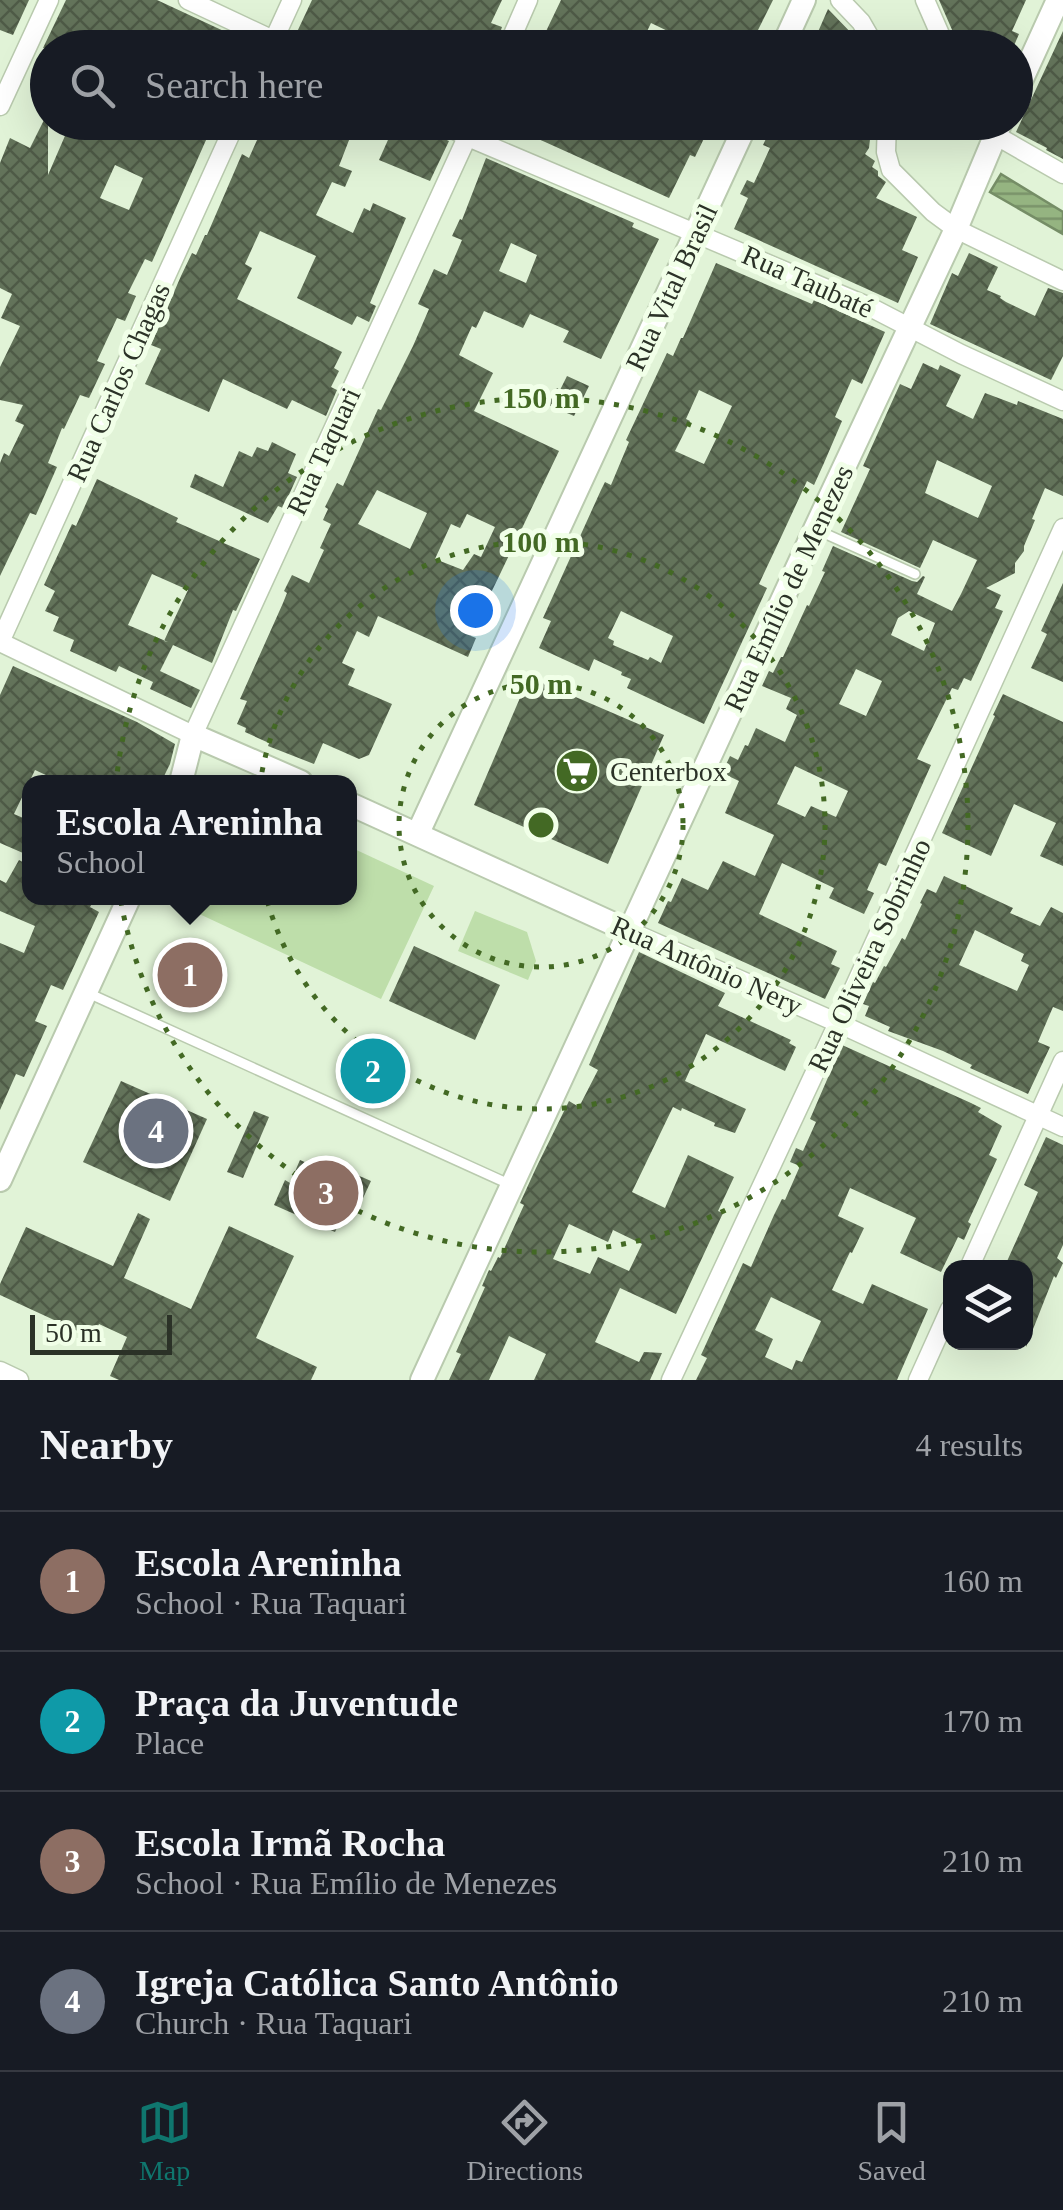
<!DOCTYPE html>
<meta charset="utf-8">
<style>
body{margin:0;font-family:"Times New Roman",serif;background:#20242c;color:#f1f3f6}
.controls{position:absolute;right:30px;bottom:30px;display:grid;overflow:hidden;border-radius:20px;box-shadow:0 10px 40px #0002}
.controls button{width:90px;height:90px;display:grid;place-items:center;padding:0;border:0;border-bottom:2px solid #363941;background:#171b24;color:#f1f3f6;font:50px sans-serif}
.scale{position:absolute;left:30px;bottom:25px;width:142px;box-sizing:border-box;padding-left:10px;border:5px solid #2b3227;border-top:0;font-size:28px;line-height:35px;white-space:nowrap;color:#2b3227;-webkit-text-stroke:8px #f1ffe8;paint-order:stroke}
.you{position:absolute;left:475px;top:610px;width:35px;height:35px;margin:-25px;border:8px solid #fff;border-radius:50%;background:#1a73e8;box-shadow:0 0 0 15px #1a73e833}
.badge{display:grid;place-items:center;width:65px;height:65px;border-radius:50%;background:#0f766e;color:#fff;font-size:32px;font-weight:700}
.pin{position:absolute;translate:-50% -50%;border:5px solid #fff;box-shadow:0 2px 10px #0006}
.popup{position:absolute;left:22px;top:775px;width:335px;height:130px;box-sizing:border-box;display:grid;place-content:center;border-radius:20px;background:#171b24;filter:drop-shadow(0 2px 8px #0005);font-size:32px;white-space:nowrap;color:#9ea1a6}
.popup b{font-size:38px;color:#f1f3f6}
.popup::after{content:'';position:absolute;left:50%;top:100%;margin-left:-20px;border:20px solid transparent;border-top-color:#171b24}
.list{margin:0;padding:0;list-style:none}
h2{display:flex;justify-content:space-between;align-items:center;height:130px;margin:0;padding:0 40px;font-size:42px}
h2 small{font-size:32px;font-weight:400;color:#9ea1a6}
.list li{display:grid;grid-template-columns:65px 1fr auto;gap:30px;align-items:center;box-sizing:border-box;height:140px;padding:0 40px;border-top:2px solid #363941}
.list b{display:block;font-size:38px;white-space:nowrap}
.list p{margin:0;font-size:32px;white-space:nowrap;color:#9ea1a6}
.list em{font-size:32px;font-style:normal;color:#9ea1a6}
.icon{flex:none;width:55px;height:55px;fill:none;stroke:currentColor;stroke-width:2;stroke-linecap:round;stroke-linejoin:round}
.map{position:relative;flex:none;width:1063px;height:1380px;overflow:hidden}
.search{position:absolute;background:#171b24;box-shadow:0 10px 40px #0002;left:30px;right:30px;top:30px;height:110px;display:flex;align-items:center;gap:25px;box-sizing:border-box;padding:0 35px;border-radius:55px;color:#9ea1a6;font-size:38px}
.sheet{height:690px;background:#171b24}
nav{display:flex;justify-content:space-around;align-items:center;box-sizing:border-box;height:140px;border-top:2px solid #363941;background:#171b24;font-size:28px;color:#9ea1a6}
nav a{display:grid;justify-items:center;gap:5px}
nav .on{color:#0f766e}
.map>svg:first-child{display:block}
</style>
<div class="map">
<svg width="1063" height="1380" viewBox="0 0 1063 1380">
<defs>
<pattern id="water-rules" width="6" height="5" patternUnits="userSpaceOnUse" patternTransform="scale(2.5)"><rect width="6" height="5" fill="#95b481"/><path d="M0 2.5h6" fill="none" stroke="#7a936a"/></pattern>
<pattern id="building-cross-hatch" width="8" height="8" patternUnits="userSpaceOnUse" patternTransform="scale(2.5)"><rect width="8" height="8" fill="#63735a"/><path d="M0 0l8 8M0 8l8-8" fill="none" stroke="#4e5a46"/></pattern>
</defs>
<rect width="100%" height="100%" fill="#e1f3d7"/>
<g fill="#bedeaa">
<polygon points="350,847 434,886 381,999 178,904 181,898 350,898"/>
<polygon points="475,911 527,932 536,961 528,980 458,951"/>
</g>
<polygon fill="url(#water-rules)" stroke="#758d66" stroke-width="2.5" points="1001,174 1063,212 1063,234 990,192"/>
<g fill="url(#building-cross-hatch)" fill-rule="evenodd">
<polygon points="0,0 29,0 13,35 0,30"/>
<polygon points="66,0 157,0 228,33 222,48 43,48"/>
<polygon points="312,0 502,0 491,23 502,27 495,48 329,48 297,32"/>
<polygon points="561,0 773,0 749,48 672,48 678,36 651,23 639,48 538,48"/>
<polygon points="939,0 1026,0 1012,31 1019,34 1013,48 960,48"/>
<polygon points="828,9 856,38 852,48 814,48 817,42 814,41"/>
<polygon points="1063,31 1063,159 1046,150 1047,148 1016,132"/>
<path d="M48 112V175L71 122H214L152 262 145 259 128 293 136 296 125 321 117 318 97 361 105 364 89 398 80 395 64 429 62 428 48 463 57 467 36 515 30 513 0 576V463L4 453 9 456 24 425 15 421 23 405 0 400V367L20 326 1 318 12 294 0 288V163L10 138 30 148ZM115 165 143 178 129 210 100 198Z"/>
<polygon points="265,122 291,122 322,136 329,122 356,122 339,166 352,171 345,187 332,182 316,215 353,233 364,208 370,211 373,203 406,218 370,303 376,306 369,322 357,316 352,325 297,298 316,256 260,231 245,264 252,268 237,299 342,352 334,368 339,371 331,387 337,390 326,416 292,400 287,409 223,379 209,412 145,384 161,349 151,345 181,276 192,253 196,255 205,235 207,235 242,154 249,158"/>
<polygon points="396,122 406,122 449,141 430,181 379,160"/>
<polygon points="501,122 712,122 695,157 690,155 669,198"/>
<polygon points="774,122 872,122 869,148 865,154 875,161 872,167 878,171 878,176 886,182 876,198 917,217 902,250 918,257 898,303 734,229 748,198 740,194 747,180 754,183 770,148 763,145"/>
<path d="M486 158 634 223 632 227 659 239 601 359 563 342 569 331 530 314 523 328 484 311 476 328 472 326 459 355 493 373 474 411 559 451 478 620 471 636 476 638 468 657 378 616 369 637 357 631 342 663 355 669 348 685 392 704 369 755 359 759 323 743 314 764 268 746 269 743 245 732 246 728 237 724 247 701 240 699 283 603 287 593 284 591 292 575 309 583 324 550 320 548 331 524 323 520 328 509 325 507 337 483 343 486 378 409 381 410 413 346 429 309 418 304 434 269 447 275 462 240 452 236 460 219 462 220ZM511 243 537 255 526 283 499 271ZM377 490 427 513 410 549 358 524ZM467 514 495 527 481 557 474 554 463 570 435 559 451 524 460 528Z"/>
<polygon points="969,253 998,267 987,290 1001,296 1000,298 1006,302 1035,316 1048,288 1063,293 1063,356 1051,380 930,324 952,273 958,276"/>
<path d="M716 263 812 304 814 300 885 332 862 384 852 379 835 417 842 421 824 463 814 485 807 481 782 535 759 584 767 588 704 724 627 688 631 679 621 675 622 672 594 659 589 671 539 648 551 621 543 618 601 490 605 482 611 485 629 442 626 440 667 353 673 356 681 338H683ZM699 390 732 406 704 464 675 451 690 421 686 419ZM621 611 673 636 661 663 650 657 648 660 613 645 614 641 608 638Z"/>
<path d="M923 363 938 370 940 365 961 375 946 406 973 419 985 393 1017 405 1018 401 1063 419V496L1045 488 1032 519 1035 520 1024 546V551L1015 563V573L986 588 1001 595 995 608 1003 611 971 681 964 678 958 690 952 688 917 759 931 765 886 866 879 863 867 890 874 893 864 914 829 898 834 888 782 863 759 914 837 951 831 964 840 968 825 999 658 923 668 901 671 902 682 878 708 890 723 861 755 876 774 835 725 813 739 781 722 773 730 756 738 760 745 745 748 746 756 728 785 742 797 715 786 709 791 698 762 686 769 671 773 673 781 657H783L807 605 809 606 825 572 822 571 833 546 912 581 917 582 923 576 925 577 917 594 952 611 961 594 977 560 933 540 920 568 841 532 870 469 863 466 900 384 911 389ZM937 460 992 486 978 518 925 493ZM909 611 935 623 924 651 891 635 898 618ZM856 669 882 681 866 716 839 704ZM795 766 848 791 836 817 811 806 805 817 777 804Z"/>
<polygon points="567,376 589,386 574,416 548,405 557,388 560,390"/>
<polygon points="272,442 296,454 288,473 297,477 283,508 278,506 268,523 190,487 195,474 223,487 239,451 252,457 257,447 268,451"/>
<path d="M97 479 178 518 176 522 260 559 236 611 233 610 212 663 173 645 160 671 200 690 191 708 150 689 153 682 119 666 116 672 70 651 74 640 53 631 59 617 45 611 55 591 44 585 72 524 76 526ZM152 574 188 590 164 641 168 642 128 625Z"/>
<polygon points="1063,583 1063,682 1031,668 1047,634 1041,631"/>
<polygon points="13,666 137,722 175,744 170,764 161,782 61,782 35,770 14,814 30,821 30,837 23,853 0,843 0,695"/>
<polygon points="529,677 664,735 608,864 474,805"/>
<polygon points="1003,694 1063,722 1063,866 1040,856 1056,823 1014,804 991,856 942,833 995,716 993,715"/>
<polygon points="19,860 30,866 30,898 95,898 90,907 99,912 63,990 51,985 35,1021 47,1026 24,1077 16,1074 0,1110 0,943 24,953 35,926 0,911 0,880 6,883"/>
<path d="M944 876 1013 908 1010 913 1040 926 1051 907 1063 913V1011L1053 1007 1038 1042 1050 1047 1028 1094 970 1068 972 1065 943 1051 888 1031 890 1027 865 1016 869 1006 863 1004 873 982 875 983 884 966 886 967 902 938 905 940 922 904 920 903 927 889 936 893ZM975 930 1024 954 1021 961 1029 965 1017 991 959 965Z"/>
<polygon points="414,946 500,985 475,1040 389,1001"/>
<polygon points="180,950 216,965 200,1001 165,986"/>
<path d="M639 952 725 993 718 1006 791 1040 789 1043 796 1047 785 1071 706 1034 685 1081 746 1109 735 1133 714 1126 715 1123 682 1108 681 1111 673 1107 632 1192 665 1208 688 1155 734 1177 718 1211 723 1213 676 1314 620 1288 595 1342 639 1362 644 1352 662 1353 650 1380H534L546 1354 509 1336 489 1380H449L461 1354 456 1352 485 1287 482 1286 489 1270 491 1271 498 1257 500 1258 524 1205 520 1203 536 1168 569 1101 579 1107 598 1070 589 1065ZM569 1224 608 1242 613 1230 642 1244 629 1271 598 1257 590 1274 553 1259Z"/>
<path d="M842 1045 971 1103 981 1108 978 1112 1002 1126 989 1155 997 1159 968 1222 971 1224 964 1240 958 1237 941 1272 900 1253 916 1218 850 1188 838 1216 864 1228 852 1253 850 1252 832 1290 863 1304 872 1284 928 1309 897 1380H696L707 1358 701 1355 743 1263 751 1267 774 1215 782 1199 785 1200 800 1166 790 1162 796 1148 803 1151 816 1122 810 1119ZM771 1297 821 1321 802 1362 796 1360 792 1370 765 1357 773 1339 755 1330Z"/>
<polygon points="121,1081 207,1119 170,1201 83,1162"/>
<polygon points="254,1111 269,1117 243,1178 227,1172"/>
<polygon points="1046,1137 1063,1145 1063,1245 1057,1258 1063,1263 1056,1278 1054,1276 1026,1347 1026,1268 1004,1268 1038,1192 1024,1185"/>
<polygon points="300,1160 321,1169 325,1161 371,1181 356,1213 346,1209 335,1232 274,1205 285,1180 290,1183"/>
<polygon points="138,1213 150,1219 124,1278 191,1309 229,1226 294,1256 256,1338 317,1367 311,1380 119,1380 110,1376 127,1337 99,1324 93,1338 0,1295 0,1284 26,1227 113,1266"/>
</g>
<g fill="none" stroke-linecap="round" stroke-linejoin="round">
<g stroke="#b9caae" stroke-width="12">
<g id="service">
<polyline points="817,530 915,574"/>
<polyline points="88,993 511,1185"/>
</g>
</g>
<g stroke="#b9caae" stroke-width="21">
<g id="minor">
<polyline points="188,0 290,48"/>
<polyline points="840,0 861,22 876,48"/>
<polyline points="925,0 946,48"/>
<polyline points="270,48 292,0"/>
<polyline points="507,48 528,0"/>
<polyline points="0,106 49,0"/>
<polyline points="439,122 468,137 872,308 961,354 1063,401"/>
<polyline points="887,122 886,152 891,170 933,212 956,229 1063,281"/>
<polyline points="986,122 995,135 1063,174"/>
<polyline points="0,642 193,735 474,122"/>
<polyline points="0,642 236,122"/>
<polyline points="629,931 838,1023 1063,1127"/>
<polyline points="969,1268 1063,1061"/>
<polyline points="0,1371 19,1380"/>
<polyline points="671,1380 838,1023 1063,528"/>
<polyline points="918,1380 950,1309"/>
</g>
</g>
<g stroke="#b9caae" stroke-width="26">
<g id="tertiary">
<polyline points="782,48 804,0"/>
<polyline points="1016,92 1058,0"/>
<polyline points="181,782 193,735 301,782"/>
<polyline points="350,804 629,931"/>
<polyline points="418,833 747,122"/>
<polyline points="0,1180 129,898"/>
<polyline points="422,1380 815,529 956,229 1001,122"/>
</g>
</g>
<use href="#service" stroke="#fff" stroke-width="9"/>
<use href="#minor" stroke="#fff" stroke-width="18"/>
<use href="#tertiary" stroke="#fff" stroke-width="22"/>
</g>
<g fill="none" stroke="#436924" stroke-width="5" stroke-dasharray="5 10">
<circle cx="541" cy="825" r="142"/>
<circle cx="541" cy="825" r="284"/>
<circle cx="541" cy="825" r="427"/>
</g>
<defs>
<g id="supermarket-disc" transform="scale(2.25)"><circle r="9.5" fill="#436924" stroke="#f1ffe8"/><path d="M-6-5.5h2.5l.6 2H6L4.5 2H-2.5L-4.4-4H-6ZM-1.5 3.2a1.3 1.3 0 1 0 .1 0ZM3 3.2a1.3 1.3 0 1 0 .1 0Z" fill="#fff"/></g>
</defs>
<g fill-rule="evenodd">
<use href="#supermarket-disc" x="577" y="771"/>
</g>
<g text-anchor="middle" stroke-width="10" stroke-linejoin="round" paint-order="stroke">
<g font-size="28" fill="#2b3227" stroke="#f1ffe8">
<text transform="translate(808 281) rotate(24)" y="10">Rua Taubaté</text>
<text transform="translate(671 287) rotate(-65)" y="10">Rua Vital Brasil</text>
<text transform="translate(118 382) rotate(-66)" y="10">Rua Carlos Chagas</text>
<text transform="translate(323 451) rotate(-65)" y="10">Rua Taquari</text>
<text transform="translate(788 588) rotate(-65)" y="10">Rua Emílio de Menezes</text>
<text transform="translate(869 955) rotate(-65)" y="10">Rua Oliveira Sobrinho</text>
<text transform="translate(707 965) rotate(24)" y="10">Rua Antônio Nery</text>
</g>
<g font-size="28" fill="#2b3227" stroke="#f1ffe8" text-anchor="start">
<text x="610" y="781">Centerbox</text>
</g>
</g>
<circle cx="541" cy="825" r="15" fill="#436924" stroke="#f1ffe8" stroke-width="5"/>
<g font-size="30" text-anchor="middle" font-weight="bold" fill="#436924" stroke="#f1ffe8" stroke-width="10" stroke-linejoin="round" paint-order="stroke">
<text x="541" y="408">150 m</text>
<text x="541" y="552">100 m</text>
<text x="541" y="694">50 m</text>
</g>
</svg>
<div class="controls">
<button><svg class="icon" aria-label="layers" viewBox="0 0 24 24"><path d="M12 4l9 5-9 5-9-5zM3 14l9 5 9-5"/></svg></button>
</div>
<div class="scale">50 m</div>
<div class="you"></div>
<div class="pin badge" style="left:190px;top:975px;background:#8d6e63">1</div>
<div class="popup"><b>Escola Areninha</b>School</div>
<div class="pin badge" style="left:373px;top:1071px;background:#0f9aa8">2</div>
<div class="pin badge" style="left:326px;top:1193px;background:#8d6e63">3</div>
<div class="pin badge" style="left:156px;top:1131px;background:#6b7280">4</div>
<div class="search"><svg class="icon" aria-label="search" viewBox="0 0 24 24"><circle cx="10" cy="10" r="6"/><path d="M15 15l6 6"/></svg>Search here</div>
</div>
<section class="sheet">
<h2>Nearby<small>4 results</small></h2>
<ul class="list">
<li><span class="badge" style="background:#8d6e63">1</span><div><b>Escola Areninha</b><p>School · Rua Taquari</p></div><em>160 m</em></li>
<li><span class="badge" style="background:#0f9aa8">2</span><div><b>Praça da Juventude</b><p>Place</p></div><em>170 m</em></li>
<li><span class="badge" style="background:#8d6e63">3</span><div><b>Escola Irmã Rocha</b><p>School · Rua Emílio de Menezes</p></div><em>210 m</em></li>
<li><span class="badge" style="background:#6b7280">4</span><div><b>Igreja Católica Santo Antônio</b><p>Church · Rua Taquari</p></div><em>210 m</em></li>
</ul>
</section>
<nav>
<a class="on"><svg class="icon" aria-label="map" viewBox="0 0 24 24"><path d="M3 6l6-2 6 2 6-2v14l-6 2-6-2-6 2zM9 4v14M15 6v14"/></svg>Map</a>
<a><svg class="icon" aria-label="directions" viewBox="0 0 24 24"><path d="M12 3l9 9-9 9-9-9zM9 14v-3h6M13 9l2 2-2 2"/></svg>Directions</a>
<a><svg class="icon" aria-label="saved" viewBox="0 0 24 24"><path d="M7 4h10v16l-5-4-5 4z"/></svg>Saved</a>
</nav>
